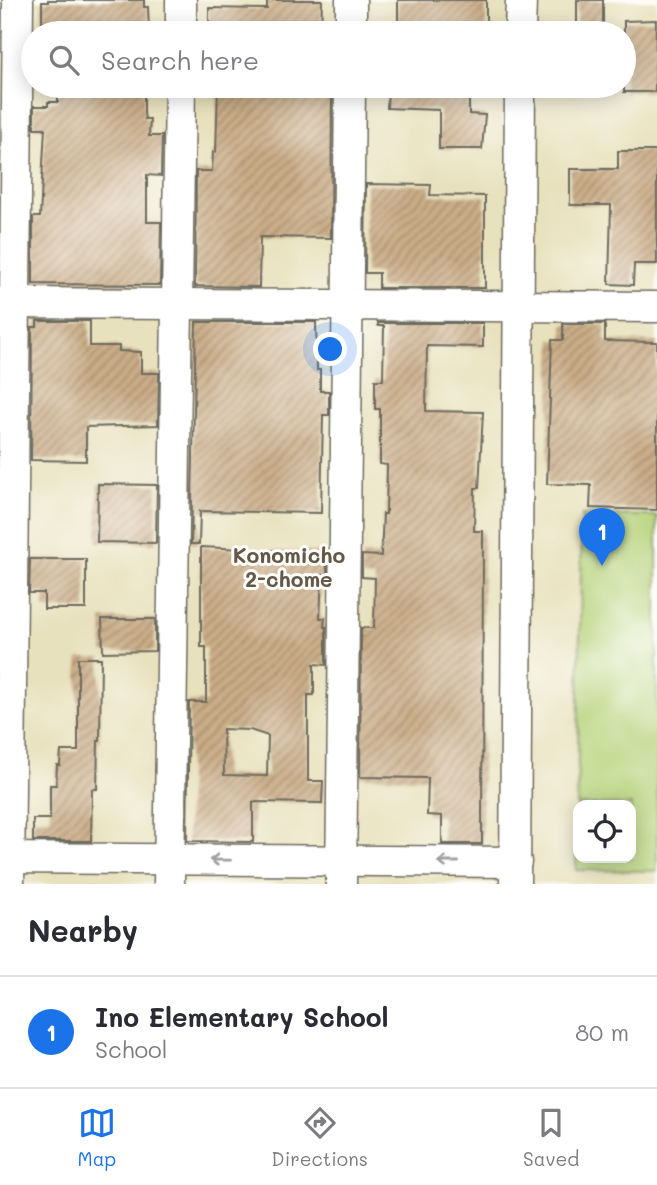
<!DOCTYPE html>
<style>
body{margin:0;font-family:Mali,sans-serif;background:#f2f2f3;color:#2b2b33}
.controls{position:absolute;right:21px;bottom:21px;display:grid;overflow:hidden;border-radius:14px;box-shadow:0 4px 18px #0003}
.controls button{width:63px;height:63px;display:grid;place-items:center;padding:0;border:0;border-bottom:2px solid #e1e1e2;background:#fff;color:#2b2b33;font:35px sans-serif}
.you{position:absolute;left:331px;top:350px;width:24px;height:24px;margin:-18px;border:5px solid #fff;border-radius:50%;background:#1a73e8;box-shadow:0 0 0 10px #1a73e833}
.badge{display:grid;place-items:center;width:46px;height:46px;border-radius:50%;background:#1a73e8;color:#fff;font-size:23px;font-weight:700}
.pin{position:absolute;translate:-50% -58px;filter:drop-shadow(0 2px 4px #0008)}
.pin::after{content:'';position:absolute;top:37px;width:24px;height:21px;background:inherit;clip-path:polygon(0 0,100% 0,50% 100%)}
.list{margin:0;padding:0;list-style:none}
h2{display:flex;justify-content:space-between;align-items:center;height:91px;margin:0;padding:0 28px;font-size:30px}
h2 small{font-size:23px;font-weight:400;color:#7c7c81}
.list li{display:grid;grid-template-columns:46px 1fr auto;gap:21px;align-items:center;box-sizing:border-box;height:112px;padding:0 28px;border-top:2px solid #e1e1e2}
.list b{display:block;font-size:26px;white-space:nowrap}
.list p{margin:0;font-size:23px;white-space:nowrap;color:#7c7c81}
.list em{font-size:23px;font-style:normal;color:#7c7c81}
.icon{flex:none;width:38px;height:38px;fill:none;stroke:currentColor;stroke-width:2;stroke-linecap:round;stroke-linejoin:round}
.map{position:relative;flex:none;width:657px;height:884px;overflow:hidden}
.search{position:absolute;background:#fff;box-shadow:0 4px 18px #0003;left:21px;right:21px;top:21px;height:77px;display:flex;align-items:center;gap:18px;box-sizing:border-box;padding:0 24px;border-radius:38px;color:#7c7c81;font-size:26px}
.sheet{height:203px;background:#fff}
nav{display:flex;justify-content:space-around;align-items:center;box-sizing:border-box;height:98px;border-top:2px solid #e1e1e2;background:#fff;font-size:19px;color:#7c7c81}
nav a{display:grid;justify-items:center;gap:4px}
nav .on{color:#1a73e8}
.map>svg:first-child{display:block}
</style>
<div class="map">
<svg width="657" height="884" viewBox="0 0 657 884">
<defs>
<pattern id="building-hatch" width="6" height="6" patternUnits="userSpaceOnUse" patternTransform="scale(1.75)"><rect width="6" height="6" fill="#caad88"/><path d="M-1 1l2-2M0 6l6-6M5 7l2-2" fill="none" stroke="#a48d6f"/></pattern>
</defs>
<rect width="100%" height="100%" fill="#fdfcf7"/>
<filter id="ink" filterUnits="userSpaceOnUse"><feTurbulence type="fractalNoise" baseFrequency=".0143" numOctaves="2"/><feDisplacementMap in="SourceGraphic" scale="14" xChannelSelector="R" yChannelSelector="G"/><feConvolveMatrix kernelMatrix="1 2 1 2 8 2 1 2 1" color-interpolation-filters="sRGB"/></filter>
<filter id="wash" filterUnits="userSpaceOnUse"><feTurbulence type="fractalNoise" baseFrequency=".00686" numOctaves="4" result="noise"/><feDisplacementMap in="SourceGraphic" scale="28" xChannelSelector="R" yChannelSelector="G"/><feGaussianBlur stdDeviation="1.57" result="paint"/><feColorMatrix in="noise" values="0 0 0 0 0 0 0 0 0 0 0 0 0 0 0 0 0 1.4 0 .05"/><feComposite in="paint" operator="in"/></filter>
<g filter="url(#wash)">
<rect width="100%" height="100%" fill="#e8e1bd"/>
<path fill="#b4d177" stroke="#707e51" stroke-width="2" fill-rule="evenodd" d="M582 515 657 516V871L576 870ZM578 805H631V858H578Z"/>
<g id="blocks">
<g fill="url(#building-hatch)" fill-rule="evenodd">
<polygon points="48,0 144,0 144,7 148,7 149,33 45,33 46,23 42,23 42,2 48,2"/>
<polygon points="267,0 322,0 321,33 209,33 209,8 267,9"/>
<polygon points="398,0 486,0 486,31 398,33"/>
<rect x="577" y="0" width="26" height="33"/>
<polygon points="656,20 655,92 624,92 624,21"/>
<polygon points="58,86 144,86 144,113 145,119 150,119 149,136 162,136 161,176 147,175 147,222 161,222 160,285 33,284 33,217 40,217 45,128 34,128 34,106 48,106 48,102 58,102"/>
<polygon points="218,86 260,86 260,92 332,92 331,238 260,237 259,287 195,286 196,171 212,171 213,152 216,152"/>
<polygon points="388,86 469,86 469,114 485,115 482,149 439,149 439,110 387,108"/>
<polygon points="618,151 657,151 657,264 634,264 633,285 609,284 611,205 570,205 570,169 618,169"/>
<polygon points="366,184 431,185 430,195 485,196 485,288 379,288 379,273 365,273"/>
<polygon points="37,321 90,321 90,346 119,346 119,351 141,352 141,373 159,373 158,425 86,427 86,461 31,460 32,327 37,327"/>
<polygon points="196,322 316,322 317,370 320,370 320,391 329,391 329,415 323,415 321,513 200,511 199,544 191,544"/>
<polygon points="378,323 483,323 483,347 427,346 426,411 483,412 479,488 475,488 474,531 483,531 482,844 442,844 442,816 427,815 428,778 360,777 361,628 374,628 375,578 362,577 362,555 381,556 383,514 386,514 387,465 380,464 380,409 375,409 375,380 383,380 384,326 378,326"/>
<polygon points="563,324 605,324 605,341 657,342 657,510 590,508 591,485 547,484 552,340 563,340"/>
<polygon points="98,484 157,485 156,543 97,542"/>
<path d="M201 547 327 553V575H322L320 618H325L324 627H326V665L314 664V695H308V781H323L322 803 253 802V842L187 841 189 702H206V647H201ZM223 729 250 730 268 736 267 776 224 775Z"/>
<polygon points="30,559 86,559 86,609 44,609 44,593 29,593"/>
<polygon points="102,619 155,619 155,651 103,652"/>
<polygon points="78,658 101,658 100,741 98,741 97,789 92,789 91,841 33,841 33,819 50,819 50,785 56,785 57,765 60,765 61,751 78,751"/>
</g>
</g>
</g>
<g filter="url(#ink)">
<use href="#blocks" fill-opacity="0" stroke="#6d6b5e" stroke-width="2"/>
<g fill="none" stroke-linecap="round" stroke-linejoin="round">
<g stroke="#6d6b5e" stroke-width="33">
<g id="minor">
<polyline points="181,33 181,0"/>
<polyline points="351,33 351,0"/>
<polyline points="520,33 521,0"/>
<polyline points="0,303 657,307"/>
<polyline points="0,858 516,862"/>
<polyline points="9,884 18,0"/>
<polyline points="169,884 180,86"/>
<polyline points="341,884 350,86"/>
<polyline points="515,884 520,86"/>
</g>
</g>
<use href="#minor" stroke="#fff" stroke-width="30"/>
</g>
<defs><path id="oneway-shaft" d="M-6 0H5M1.5-3L5.5 0L1.5 3" fill="none" stroke-width="1.6" stroke-linecap="round" stroke-linejoin="round" transform="scale(1.75)"/></defs>
<g stroke="#a0a0a0">
<use href="#oneway-shaft" transform="translate(220 860) rotate(-179)"/>
<use href="#oneway-shaft" transform="translate(448 862) rotate(-180)"/>
</g>
</g>
<g text-anchor="middle" stroke-width="6" stroke-linejoin="round" paint-order="stroke">
<g font-size="21" font-weight="bold" fill="#63584c" stroke="#fdfcf7">
<text x="289" y="563">Konomicho<tspan x="289" dy="24">2-chome</tspan></text>
</g>
</g>
</svg>
<div class="controls">
<button><svg class="icon" aria-label="locate" viewBox="0 0 24 24"><circle cx="12" cy="12" r="6"/><path d="M12 2v4M12 18v4M2 12h4M18 12h4"/></svg></button>
</div>
<div class="you"></div>
<div class="pin badge" style="left:602px;top:566px">1</div>
<div class="search"><svg class="icon" aria-label="search" viewBox="0 0 24 24"><circle cx="10" cy="10" r="6"/><path d="M15 15l6 6"/></svg>Search here</div>
</div>
<section class="sheet">
<h2>Nearby<small></small></h2>
<ul class="list">
<li><span class="badge">1</span><div><b>Ino Elementary School</b><p>School</p></div><em>80 m</em></li>
</ul>
</section>
<nav>
<a class="on"><svg class="icon" aria-label="map" viewBox="0 0 24 24"><path d="M3 6l6-2 6 2 6-2v14l-6 2-6-2-6 2zM9 4v14M15 6v14"/></svg>Map</a>
<a><svg class="icon" aria-label="directions" viewBox="0 0 24 24"><path d="M12 3l9 9-9 9-9-9zM9 14v-3h6M13 9l2 2-2 2"/></svg>Directions</a>
<a><svg class="icon" aria-label="saved" viewBox="0 0 24 24"><path d="M7 4h10v16l-5-4-5 4z"/></svg>Saved</a>
</nav>
